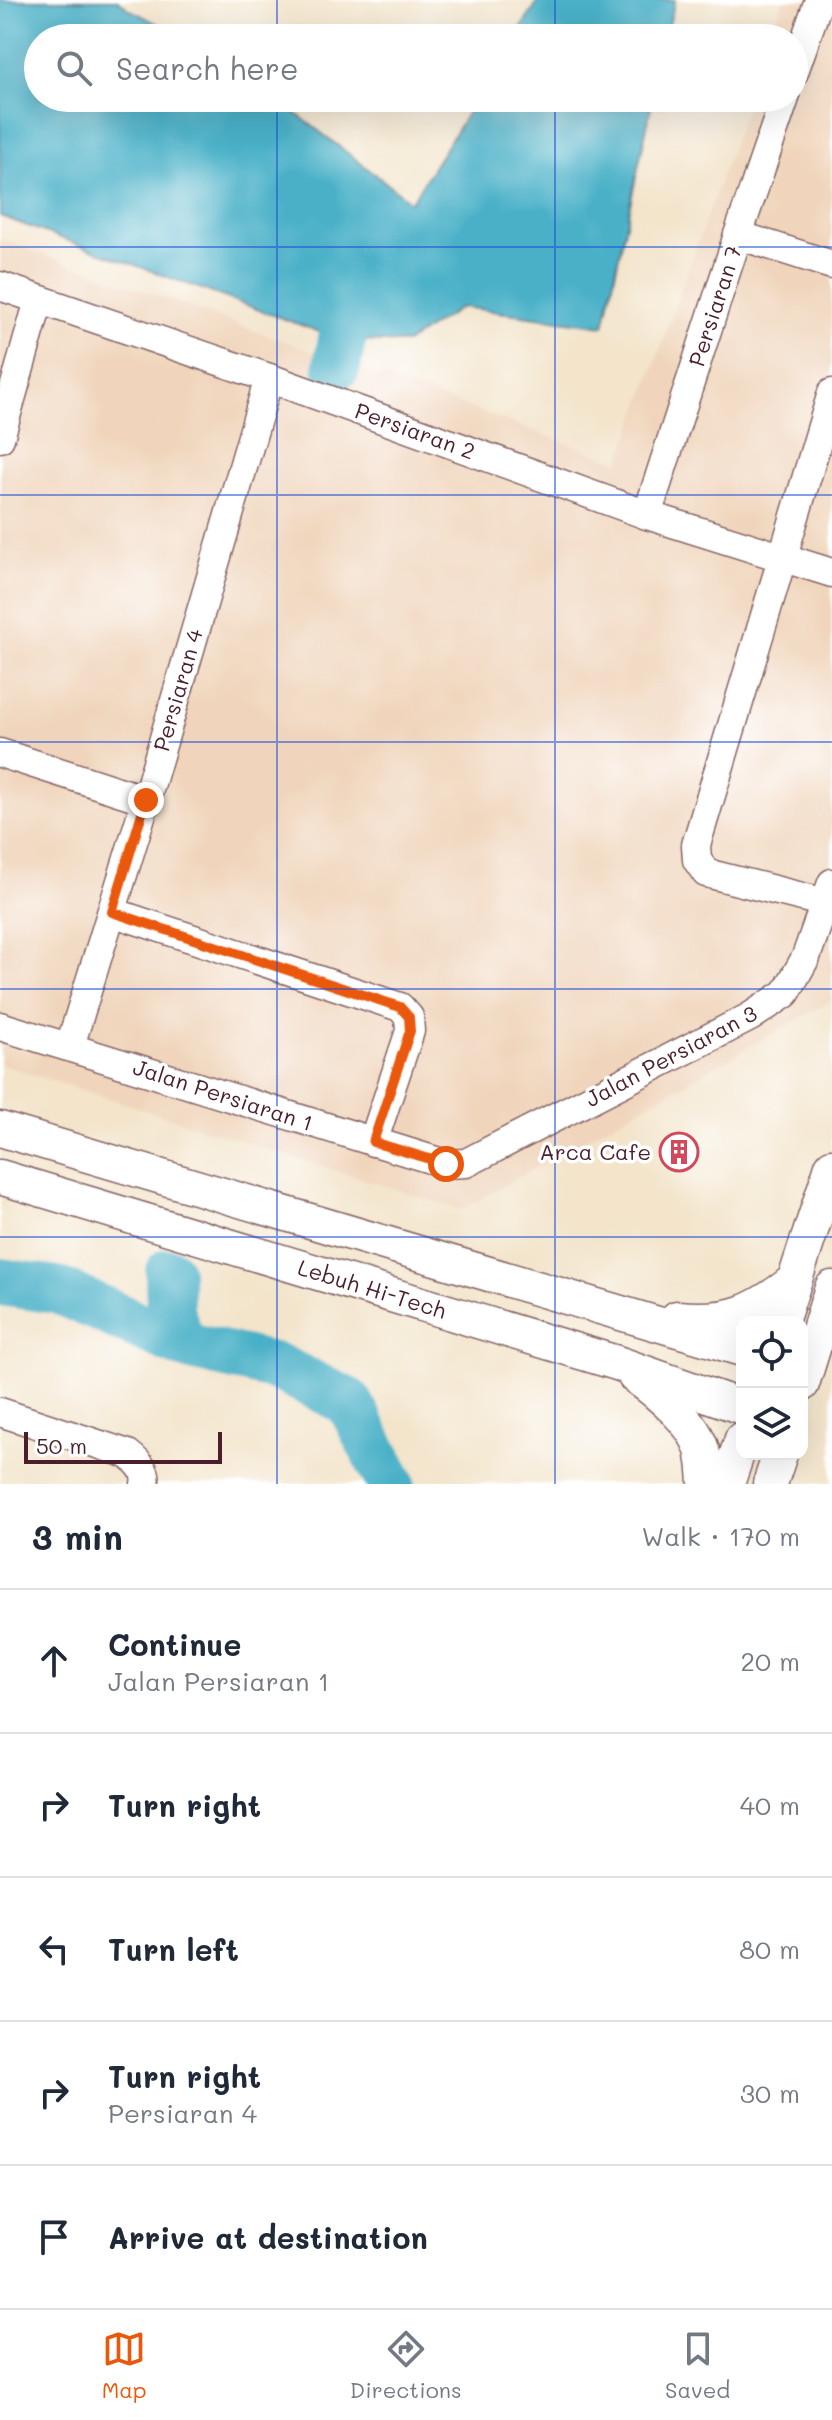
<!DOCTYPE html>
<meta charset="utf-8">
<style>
body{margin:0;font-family:Mali,sans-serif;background:#f6f6f7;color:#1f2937}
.controls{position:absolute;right:24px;bottom:24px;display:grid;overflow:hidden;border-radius:16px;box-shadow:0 8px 32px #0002}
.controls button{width:72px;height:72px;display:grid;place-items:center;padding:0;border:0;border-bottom:2px solid #e0e1e3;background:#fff;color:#1f2937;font:40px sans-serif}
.scale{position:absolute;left:24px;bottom:20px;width:198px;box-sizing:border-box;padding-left:8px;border:4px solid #4a1f2b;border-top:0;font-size:22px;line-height:28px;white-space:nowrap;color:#4a1f2b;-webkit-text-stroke:6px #fff;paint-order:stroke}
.stop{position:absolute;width:24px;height:24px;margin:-18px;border:6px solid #ea580c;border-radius:50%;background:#fff}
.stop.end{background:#ea580c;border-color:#fff;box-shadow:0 2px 8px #0008}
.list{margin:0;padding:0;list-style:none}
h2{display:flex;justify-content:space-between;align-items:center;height:104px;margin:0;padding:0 32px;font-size:34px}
h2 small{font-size:26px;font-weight:400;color:#747a83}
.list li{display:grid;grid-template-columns:52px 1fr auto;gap:24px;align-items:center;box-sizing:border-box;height:144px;padding:0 32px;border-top:2px solid #e0e1e3}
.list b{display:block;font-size:30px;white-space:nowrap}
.list p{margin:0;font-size:26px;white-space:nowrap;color:#747a83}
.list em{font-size:26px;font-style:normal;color:#747a83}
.icon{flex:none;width:44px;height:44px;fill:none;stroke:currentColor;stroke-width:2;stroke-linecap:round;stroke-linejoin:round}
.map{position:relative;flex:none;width:832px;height:1484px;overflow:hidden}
.search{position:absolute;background:#fff;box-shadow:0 8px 32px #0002;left:24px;right:24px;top:24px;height:88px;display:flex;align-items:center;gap:20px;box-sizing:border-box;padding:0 28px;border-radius:44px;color:#747a83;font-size:30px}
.sheet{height:824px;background:#fff}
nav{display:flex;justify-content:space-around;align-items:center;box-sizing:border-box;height:112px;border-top:2px solid #e0e1e3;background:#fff;font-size:22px;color:#747a83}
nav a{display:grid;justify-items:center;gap:4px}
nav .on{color:#ea580c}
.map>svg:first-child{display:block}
</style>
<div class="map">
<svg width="832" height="1484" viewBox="0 0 832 1484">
<rect width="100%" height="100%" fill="#fff"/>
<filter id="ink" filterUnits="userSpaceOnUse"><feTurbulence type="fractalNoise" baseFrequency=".0125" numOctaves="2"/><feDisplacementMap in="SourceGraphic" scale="16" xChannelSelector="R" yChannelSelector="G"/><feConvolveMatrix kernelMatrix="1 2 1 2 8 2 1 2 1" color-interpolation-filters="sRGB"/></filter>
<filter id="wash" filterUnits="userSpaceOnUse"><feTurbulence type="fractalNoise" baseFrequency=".006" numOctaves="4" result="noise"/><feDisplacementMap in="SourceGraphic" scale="32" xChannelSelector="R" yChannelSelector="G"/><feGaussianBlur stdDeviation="1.8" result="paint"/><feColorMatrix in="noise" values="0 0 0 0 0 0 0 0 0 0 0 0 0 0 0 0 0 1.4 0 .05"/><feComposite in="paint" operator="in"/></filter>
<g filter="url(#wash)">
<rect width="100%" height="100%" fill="#f3e4ca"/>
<polygon fill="#f0d5bc" points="783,0 832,0 832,1000 461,1210 0,1064 0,239 620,462 749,98 794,98 794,38 770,38"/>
<g fill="#48b0c7" stroke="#496879" stroke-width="2">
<polygon points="0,0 118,0 129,9 185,38 38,38 38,98 276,98 411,202 477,98 653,98 604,326 462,307 406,343 342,340 0,216"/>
<polygon points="539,0 675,0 666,38 515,38"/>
</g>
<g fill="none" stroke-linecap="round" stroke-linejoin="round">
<g stroke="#48b0c7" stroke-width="48">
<polyline points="337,366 354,276"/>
<polyline points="169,1272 170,1312 183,1345"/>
<polyline points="0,1282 57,1290 183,1345 277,1367 349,1402 391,1484"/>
</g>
</g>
</g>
<g filter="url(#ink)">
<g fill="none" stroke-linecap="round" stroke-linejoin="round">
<g stroke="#856463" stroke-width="31">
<g id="minor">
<polyline points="794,72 819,0"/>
<polyline points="738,235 832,265"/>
<polyline points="0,286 269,378 647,515 832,573"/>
<polyline points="0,438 39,300"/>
<polyline points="647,515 738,235 785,98"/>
<polyline points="0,753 146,800"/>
<polyline points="826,903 706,873 697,860 696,845 832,393"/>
<polyline points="112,912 400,1007 409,1017 410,1031 373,1142"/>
<polyline points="0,1026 446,1164 466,1163 750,1017 786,993 806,957 832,883"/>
<polyline points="70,1046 146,800 269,378"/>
<path d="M0 1412 128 1454C138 1462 148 1471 145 1484"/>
</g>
</g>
<g stroke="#856463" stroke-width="37">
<g id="major">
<polyline points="0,1129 742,1349"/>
<polyline points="0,1177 617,1363 742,1407"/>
<path d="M677 1318C730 1323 753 1313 794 1281"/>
<polyline points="781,1322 832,1166"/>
<path d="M635 1376C655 1390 688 1418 698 1440 705 1453 705 1469 706 1484"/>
<polyline points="802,1384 832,1288"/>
<polyline points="727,1484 742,1439"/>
<polyline points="770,1484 780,1454"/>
</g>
</g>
<use href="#minor" stroke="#fff" stroke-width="28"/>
<use href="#major" stroke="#fff" stroke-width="34"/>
</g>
</g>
<g fill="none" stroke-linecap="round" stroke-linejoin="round" filter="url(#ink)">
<polyline stroke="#ea580c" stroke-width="10" points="146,800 112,912 400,1007 409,1017 410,1031 373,1142 446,1164"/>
</g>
<path fill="none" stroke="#1d4ed8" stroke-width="2" stroke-opacity="0.55" d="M277 0V38M555 0V38M277 98V1484M555 98V1484M0 247H832M0 495H832M0 742H832M0 989H832M0 1237H832"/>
<defs>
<g id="building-ring" transform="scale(2)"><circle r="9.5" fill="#fff" stroke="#d1495b" stroke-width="1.5"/><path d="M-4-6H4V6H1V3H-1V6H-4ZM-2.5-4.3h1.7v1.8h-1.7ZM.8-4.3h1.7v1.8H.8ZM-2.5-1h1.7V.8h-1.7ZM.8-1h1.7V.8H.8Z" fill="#d1495b"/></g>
</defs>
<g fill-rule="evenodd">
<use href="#building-ring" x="679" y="1152"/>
</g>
<g text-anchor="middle" stroke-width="7" stroke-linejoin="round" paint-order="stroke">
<g font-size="22" fill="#4a1f2b" stroke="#fff">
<text transform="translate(715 306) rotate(-72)" y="8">Persiaran 7</text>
<text transform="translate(415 431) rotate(20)" y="8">Persiaran 2</text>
<text transform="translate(178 690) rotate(-74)" y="8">Persiaran 4</text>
<text transform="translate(671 1056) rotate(-28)" y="8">Jalan Persiaran 3</text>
<text transform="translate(223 1095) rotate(18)" y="8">Jalan Persiaran 1</text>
<text transform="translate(372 1289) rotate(17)" y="8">Lebuh Hi-Tech</text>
</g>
<g font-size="22" fill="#4a1f2b" stroke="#fff" text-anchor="end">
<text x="651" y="1160">Arca Cafe</text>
</g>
</g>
</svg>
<div class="controls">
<button><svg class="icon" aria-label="locate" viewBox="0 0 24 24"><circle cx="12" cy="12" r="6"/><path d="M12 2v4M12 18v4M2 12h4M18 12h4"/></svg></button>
<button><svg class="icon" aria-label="layers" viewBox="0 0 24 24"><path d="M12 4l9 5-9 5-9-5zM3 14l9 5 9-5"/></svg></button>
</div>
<div class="scale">50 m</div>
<div class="stop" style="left:446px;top:1164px"></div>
<div class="stop end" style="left:146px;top:800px"></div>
<div class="search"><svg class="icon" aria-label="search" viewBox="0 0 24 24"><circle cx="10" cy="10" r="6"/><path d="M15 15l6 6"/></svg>Search here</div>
</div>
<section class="sheet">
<h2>3 min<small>Walk · 170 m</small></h2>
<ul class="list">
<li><svg class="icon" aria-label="ahead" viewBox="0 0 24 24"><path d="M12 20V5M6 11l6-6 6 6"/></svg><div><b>Continue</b><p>Jalan Persiaran 1</p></div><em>20 m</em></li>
<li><svg class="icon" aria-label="right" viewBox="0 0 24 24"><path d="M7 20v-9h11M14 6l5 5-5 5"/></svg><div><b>Turn right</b></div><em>40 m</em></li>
<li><svg class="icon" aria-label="left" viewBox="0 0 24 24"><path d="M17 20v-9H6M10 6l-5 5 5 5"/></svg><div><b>Turn left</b></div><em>80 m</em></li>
<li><svg class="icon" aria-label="right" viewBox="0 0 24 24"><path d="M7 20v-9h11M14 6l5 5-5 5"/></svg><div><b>Turn right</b><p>Persiaran 4</p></div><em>30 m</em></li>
<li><svg class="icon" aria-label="arrive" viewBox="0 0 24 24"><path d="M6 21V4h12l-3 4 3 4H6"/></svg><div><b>Arrive at destination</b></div></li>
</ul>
</section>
<nav>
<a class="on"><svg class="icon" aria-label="map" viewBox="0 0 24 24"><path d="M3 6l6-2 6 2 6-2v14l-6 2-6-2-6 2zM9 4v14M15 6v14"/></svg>Map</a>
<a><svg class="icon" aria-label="directions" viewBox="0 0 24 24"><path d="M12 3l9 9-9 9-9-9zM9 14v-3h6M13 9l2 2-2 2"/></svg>Directions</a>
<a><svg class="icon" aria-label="saved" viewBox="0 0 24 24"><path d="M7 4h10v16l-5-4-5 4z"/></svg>Saved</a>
</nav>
